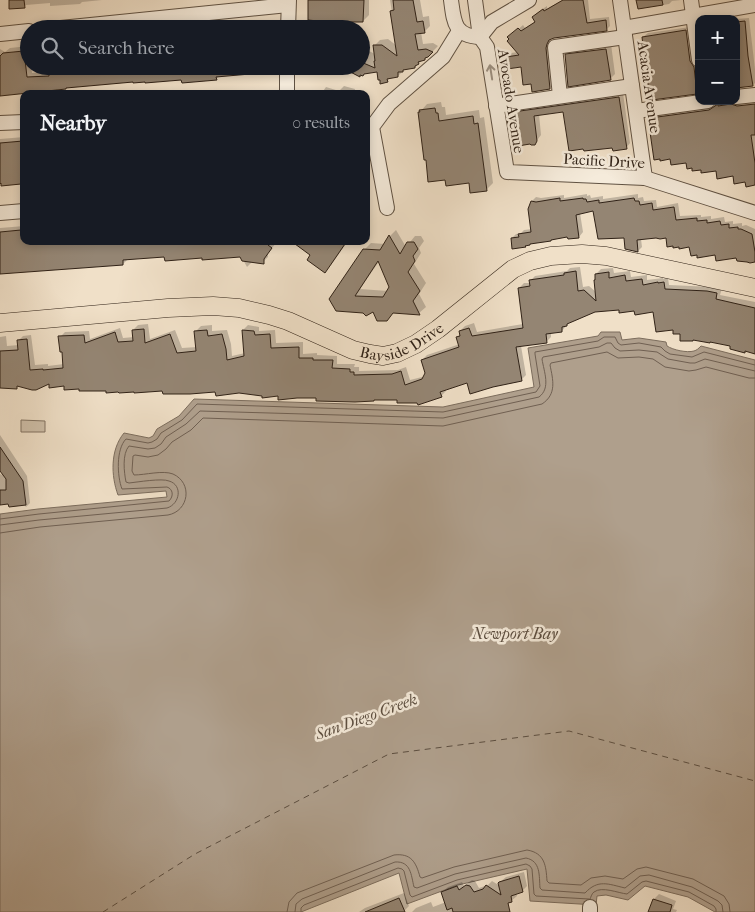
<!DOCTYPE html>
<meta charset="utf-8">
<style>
body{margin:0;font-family:"IM FELL French Canon",serif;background:#242831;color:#f1f3f6}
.controls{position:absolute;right:15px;top:15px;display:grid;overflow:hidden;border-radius:10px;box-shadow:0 2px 8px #0003}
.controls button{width:45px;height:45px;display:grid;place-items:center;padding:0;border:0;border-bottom:1px solid #363941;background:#171b24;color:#f1f3f6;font:25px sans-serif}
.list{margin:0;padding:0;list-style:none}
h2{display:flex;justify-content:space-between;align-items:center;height:65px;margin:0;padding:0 20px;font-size:21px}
h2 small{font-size:16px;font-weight:400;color:#9ea1a6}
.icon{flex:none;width:28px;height:28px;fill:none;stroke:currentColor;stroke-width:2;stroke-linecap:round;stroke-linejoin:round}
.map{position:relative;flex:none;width:755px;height:912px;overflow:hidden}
.search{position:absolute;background:#171b24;box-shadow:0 2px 8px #0003;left:20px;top:20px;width:350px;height:55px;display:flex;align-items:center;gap:12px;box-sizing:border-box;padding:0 18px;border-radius:28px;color:#9ea1a6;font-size:19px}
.panel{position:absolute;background:#171b24;box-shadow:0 2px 8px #0003;left:20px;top:90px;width:350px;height:155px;border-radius:10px}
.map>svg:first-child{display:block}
</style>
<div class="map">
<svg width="755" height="912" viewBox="0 0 755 912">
<rect width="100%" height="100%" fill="#f0e0c8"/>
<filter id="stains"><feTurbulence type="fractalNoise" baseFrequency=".004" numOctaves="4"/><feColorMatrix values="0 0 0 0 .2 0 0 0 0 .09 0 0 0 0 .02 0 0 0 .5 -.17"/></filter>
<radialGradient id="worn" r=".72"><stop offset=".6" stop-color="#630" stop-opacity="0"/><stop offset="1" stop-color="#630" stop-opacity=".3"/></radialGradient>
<polygon fill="#cfc0aa" stroke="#807160" points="21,420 45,421 45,432 21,432"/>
<path fill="#af9f8c" stroke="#7c6d5d" d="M601 332H620L622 340 639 338 666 342 667 346C673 350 687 353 694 351 697 350 698 349 701 346L755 360V912H715L688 897 645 886 628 900 606 895 597 896 596 905 530 901 527 869 458 885 407 904 399 873 301 912H0V514L38 509 167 497 166 491 118 495C111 476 110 450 124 433L149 438 153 436 157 429 179 416 194 399 443 407 534 387 528 348 598 336Z"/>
<g fill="#0003" fill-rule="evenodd">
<polygon points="10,0 102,0 82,2 80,4 50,6 50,3 26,5 24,7"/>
<polygon points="309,0 369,0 369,15 363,21 349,20 349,29 320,29 319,20"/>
<polygon points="390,0 420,0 423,17 429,16 430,26 425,31 421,32 423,44 433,43 438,46 425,59 422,60 415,67 404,70 398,76 391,77 387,81 378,71 342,67 337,72 325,66 361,66 361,47 375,54 374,46 380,40 388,39 397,46"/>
<polygon points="562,0 588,0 590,19 609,17 610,26 606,30 550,38 550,43 554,84 550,88 533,90 532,83 522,66 507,57 511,53 518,52 513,34 523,25 525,28 536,21 533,17 537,13 547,6 547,9"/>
<polygon points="637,0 681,0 672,1 669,4 658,6 658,4"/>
<polygon points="749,18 755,69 755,83 753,85 736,88 736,19"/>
<polygon points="266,27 266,29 241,29"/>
<polygon points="690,27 699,63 699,92 653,99 643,37 648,33"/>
<polygon points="611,44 615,74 610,79 566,55 571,50"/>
<polygon points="29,46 29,66 31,66 32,73 44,72 43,66 263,66 219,76 216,79 182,79 146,80 67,87 0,95 0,49 5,52 10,48"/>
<polygon points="344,86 355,89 354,94 321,94 326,87 339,91"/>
<polygon points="623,93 630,143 626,148 564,111 539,114 541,135 535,143 508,114 512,109"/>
<polygon points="718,101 755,101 755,184 734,175 717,169 702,169 693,167 687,162 671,158 653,123 652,118 656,114 715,106 717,105"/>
<polygon points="441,102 442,107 445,107 446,115 479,110 480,118 484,117 493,183 486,190 470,182 446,179 419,113 427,104"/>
<polygon points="24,137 24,182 0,184 0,139"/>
<polygon points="587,194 587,196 590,195 591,198 603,196 603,199 638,194 638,198 643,197 644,201 656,200 657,207 678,203 680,216 701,215 701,217 711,216 711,219 724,217 725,222 733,221 733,224 742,223 742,226 746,225 755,229 755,261 737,256 716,254 698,254 690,246 667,237 641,239 642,247 638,251 625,236 594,210 580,213 583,232 579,237 512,238 516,234 521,233 524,230 532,229 532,201 536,197 541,198 564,195 564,198"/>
<polygon points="24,226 24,241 165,256 128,259 123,264 0,274 0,228"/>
<path d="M396 230 406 247 415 236H421L424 241 419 248 421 253 414 264 426 283 419 294 426 307 419 313 394 312 387 320 374 311 363 312 337 310 364 250 371 243 385 244 390 236ZM380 260 391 287 388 291 360 289Z"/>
<polygon points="259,241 274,241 276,243 268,253 268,257 263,262 251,261 251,263 247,267 241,256"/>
<polygon points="294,241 348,241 331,265 325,271 312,255"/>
<polygon points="580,267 583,287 589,286 596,292 596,274 601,269 613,268 614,273 630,271 631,277 647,275 647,280 663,278 663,279 668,278 669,285 713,287 722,288 720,295 755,302 755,353 746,350 744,352 732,346 681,333 654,311 620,308 595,311 570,321 562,331 551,333 551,337 546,342 521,346 526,375 521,380 468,382 446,389 446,391 441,396 418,402 399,399 263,395 216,391 163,389 107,390 80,387 50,382 18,385 16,387 0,387 0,337 6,336 7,346 19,345 18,341 23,336 31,335 35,365 48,364 48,366 64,364 60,337 65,332 89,331 90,339 120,328 123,338 134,337 133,330 138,325 148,324 150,339 175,330 182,348 197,347 196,331 201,326 212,325 212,331 227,330 231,344 232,356 245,353 243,330 248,325 259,327 259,331 275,330 276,343 303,342 303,354 317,353 317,355 337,356 337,364 355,364 354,367 359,367 359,371 398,370 406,367 410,380 426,376 422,360 427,355 460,344 457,337 461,334 460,331 465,326 474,323 477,332 523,324 519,288 524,283 531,283 530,281 535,276 567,271 570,268"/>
<polygon points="0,435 27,476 30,503 26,507 24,504 9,503 0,504 0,474 5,476 0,468"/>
<polygon points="524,872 527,886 522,891 516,893 517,896 511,901 470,912 412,912 416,908 431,902 433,907 446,902 442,893 448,887 462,882 464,886 472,880 475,881 479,888 488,885 492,881 500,886 499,883 506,877"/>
<polygon points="404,893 409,906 404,911 359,912 365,908"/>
<polygon points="659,894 676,901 673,909 677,910 676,912 649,912 654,899"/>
</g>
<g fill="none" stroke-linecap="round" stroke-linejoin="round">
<g stroke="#706052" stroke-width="1">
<path d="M0 519 39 514 169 501C174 496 173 489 167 487L122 489C117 476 116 449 126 439L148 443 152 442 157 439 161 433 182 420 197 404 443 412 536 392 540 386 535 354V352L598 341 604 337H615L618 343 621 345 639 343 661 347 665 351 670 354 692 357 704 352 755 365"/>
<path d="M0 525 39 520 167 508C180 504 183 485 169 481 162 478 138 482 129 483L126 482C124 472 122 454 129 446L148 449 155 448 161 444 166 437 186 424 200 411 443 418 539 397C551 388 544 372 542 359L543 357 599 347 607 343H611L615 348 620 351 639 350 657 352 668 359 690 363H695L705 359 755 371"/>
<path d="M0 533 40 527 168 515C189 511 193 483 173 474 163 470 145 475 134 475L132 471 133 456 135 455 148 457 158 455 166 449 172 442 191 430 203 418 443 426 542 404C557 394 553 380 550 365L551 363 607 352 618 358 639 357 653 359 665 367 689 371 696 370 706 367 749 378H755"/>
<path d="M590 899C591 897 592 893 594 892 602 886 618 893 627 894L642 882 646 881 689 892 714 906 716 909V912"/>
<path d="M287 912 289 902 297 893 394 855C411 853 416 862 420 877L422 878 454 867 527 850C545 853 546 866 547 881L549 883 581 885 591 878 605 876 623 879 637 869 646 867 693 879 724 896 729 904 730 912"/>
<path d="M295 912 296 904 302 899 395 862C411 861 411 875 414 887L417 888 455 874 526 858C541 861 539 876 540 888L542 890 585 893C598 879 608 884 625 888L640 876 649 875 692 887 718 901 722 905 723 912"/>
<polyline points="301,912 301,908 304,905 398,868 402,869 404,871 410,895 412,897 457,880 526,864 530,866 532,869 534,894 536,896 589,899"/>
</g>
<polyline stroke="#5c4e40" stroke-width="1" stroke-dasharray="6 5" stroke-linecap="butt" points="103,912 195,854 389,754 569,731 755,781"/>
</g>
<g fill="#948573" stroke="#302217" fill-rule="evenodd">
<polygon points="9,0 24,0 25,8 9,9"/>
<polygon points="308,0 364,0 363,22 343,22 344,29 319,29 318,21 308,20"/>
<polygon points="393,0 413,0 417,22 423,21 425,33 415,34 418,50 426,49 433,52 428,57 425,58 425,60 418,62 419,64 415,66 415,68 403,70 403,72 398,72 398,77 387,79 388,82 380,84 380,80 378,80 377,72 364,74 363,76 360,75 360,77 339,66 361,66 361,62 375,68 374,61 375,61 373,45 382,45 397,56 390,11 394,10"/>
<polygon points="563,0 583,0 587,23 606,20 607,31 554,38 549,40 547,44 546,48 550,89 532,92 531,84 523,85 521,67 507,69 506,57 519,55 507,41 509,39 507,37 518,28 521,31 535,22 532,17 543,9 544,11"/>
<polygon points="636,0 662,0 663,5 638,9"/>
<polygon points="745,21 748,56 753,86 736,88 736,22"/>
<polygon points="686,30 690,61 694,67 697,94 652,100 650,91 649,91 647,78 648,78 646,63 645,63 642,37"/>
<polygon points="606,49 611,80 568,87 565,54"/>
<polygon points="24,51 27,77 49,76 48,66 273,66 273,72 216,77 217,80 182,83 181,80 145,83 145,82 133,83 133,82 66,88 66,89 0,96 0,56 3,53"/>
<polygon points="619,97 627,149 613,151 612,148 584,151 583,149 569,151 563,112 534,116 537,141 535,145 531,145 530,144 512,147 506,113"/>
<polygon points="718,104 718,106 731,104 737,106 755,104 755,135 751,135 755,163 755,185 746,187 745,182 734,184 733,176 717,179 716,171 701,173 701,170 692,171 692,168 687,169 686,163 671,165 670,159 660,161 660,159 654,160 649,125 651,124 650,118 709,110"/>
<polygon points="435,108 436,113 438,113 439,121 473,116 474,124 478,123 487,191 470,193 469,183 446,186 445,180 428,182 426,160 424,160 418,112 420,112 419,110"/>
<polygon points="23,141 24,182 21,182 21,184 1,186 1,183 0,184 0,143"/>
<polygon points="560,198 560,201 583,198 583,199 586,199 587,202 599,200 599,203 634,198 635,201 639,201 640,205 652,203 653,210 674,207 676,220 697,218 697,221 707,220 707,223 720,221 721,225 729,224 729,228 738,227 738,229 741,229 752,234 755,252 755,262 750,263 747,262 737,261 736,258 716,261 715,255 697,258 697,255 691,256 689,247 679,249 679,247 673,248 673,246 667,247 666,238 660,239 656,238 637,240 638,252 625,249 624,238 598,239 593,211 576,215 579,238 568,239 567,237 551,240 551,241 530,244 530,245 525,246 526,247 512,249 511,238 519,237 518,234 531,232 528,209 531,201 536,202"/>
<polygon points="21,230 22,235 24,235 24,241 270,241 268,245 272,248 264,259 264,264 242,261 240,257 202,260 202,258 165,261 164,257 123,260 123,265 0,274 0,232"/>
<path d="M389 235 400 254 407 242H414L418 249 413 256 415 261 408 272 420 291 413 301 420 315 393 313 387 321H377L373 312 366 316 363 313 336 311 329 299 363 249 380 250ZM378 261 389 287 383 297 355 296Z"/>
<polygon points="291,241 347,241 325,273 307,260 310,255"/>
<polygon points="576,271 578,291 584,290 596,301 594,280 595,280 595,274 609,272 609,278 625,275 626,281 642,279 643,285 658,282 658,283 664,282 665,289 707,291 717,293 716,299 755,308 755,354 745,351 745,353 730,349 730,346 710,342 710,343 693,340 693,341 680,341 680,334 673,334 673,330 656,332 653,312 635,315 634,311 619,313 619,310 595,312 567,324 567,326 562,327 562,332 546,334 547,343 516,347 522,381 493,387 470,394 467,383 440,392 442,397 418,405 417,403 397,403 397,400 374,400 374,401 355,402 316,401 316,398 297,398 278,400 278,396 262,398 262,396 239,393 216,396 215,392 190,394 163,394 162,391 134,393 134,392 119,393 118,392 106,393 106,391 79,391 79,389 64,390 64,386 49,388 49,384 36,390 32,390 17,386 17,389 0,388 0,351 18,350 17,340 27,339 30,370 43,369 43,370 63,368 62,352 60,352 58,336 84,335 85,343 115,332 118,342 133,341 132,330 144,329 145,343 170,334 177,353 196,351 194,331 207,330 208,336 222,334 226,349 227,360 244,356 242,330 254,331 255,335 270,334 271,348 299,347 299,358 313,358 313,360 333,360 332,368 350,369 350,372 354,372 354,375 392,374 401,371 405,385 422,379 425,373 421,360 459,347 456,337 460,336 459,331 469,328 472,336 523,328 518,288 530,286 529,280 564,275 564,273"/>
<polygon points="0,447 23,481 26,505 9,507 8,504 0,505 0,490 6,490 6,479 0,471"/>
<polygon points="519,876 523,892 511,896 512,902 508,903 510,912 453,912 452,908 447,910 441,892 457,886 459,890 466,885 470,886 474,892 483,889 486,885 501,895 498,883 499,882"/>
<polygon points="399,898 405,912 365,912"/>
<polygon points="653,899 672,905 670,912 648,912"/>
</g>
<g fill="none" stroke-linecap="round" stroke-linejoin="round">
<g stroke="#605243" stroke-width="16">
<g id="minor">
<path d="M451 0C454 22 454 36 480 37"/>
<polyline points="475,0 480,37 487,47 507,172 645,178 755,213"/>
<polyline points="620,0 645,178"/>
<polyline points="691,0 699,60"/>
<polyline points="624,28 755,5"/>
<polyline points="51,29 288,5"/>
<polyline points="288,29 289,0"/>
<polyline points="0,34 29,31"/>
<polyline points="480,37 492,22 529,0"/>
<polyline points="287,94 287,66"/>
<polyline points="560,96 555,47 625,37"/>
<polyline points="736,97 755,95"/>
<polyline points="496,106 632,86"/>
<polyline points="636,111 708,101"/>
<polyline points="0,123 24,122"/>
<polyline points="387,208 372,127 389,104 443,57 459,31"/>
<polyline points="0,213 24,211"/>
<polyline points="590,912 590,907"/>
</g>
</g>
<g stroke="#302217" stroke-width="19">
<g id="major">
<path id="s1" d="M0 323 168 308 213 306 239 308 269 315 288 321 353 350 370 354 383 356 397 353 416 344 438 329 513 269 530 261 551 256 582 254 606 256 755 288"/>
</g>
</g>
<use href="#minor" stroke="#f5ebdb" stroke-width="14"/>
<use href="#major" stroke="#f0e0c8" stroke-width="18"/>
</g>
<defs><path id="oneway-shaft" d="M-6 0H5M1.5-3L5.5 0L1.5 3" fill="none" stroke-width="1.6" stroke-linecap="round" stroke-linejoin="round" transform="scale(1.25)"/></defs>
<use stroke="#9c9183" href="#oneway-shaft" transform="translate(491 72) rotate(-99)"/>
<g text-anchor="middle" stroke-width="5" stroke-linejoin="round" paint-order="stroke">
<g font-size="15" fill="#302217" stroke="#f5ebdb">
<text transform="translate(649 87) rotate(82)" y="5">Acacia Avenue</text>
<text transform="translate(511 101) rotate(81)" y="5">Avocado Avenue</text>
<text transform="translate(604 161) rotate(3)" y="5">Pacific Drive</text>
<text dy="5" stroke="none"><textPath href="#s1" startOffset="414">Bayside Drive</textPath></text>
</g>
<g font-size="16" font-style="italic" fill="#5c4e40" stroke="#f5ebdb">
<text x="515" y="639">Newport Bay</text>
<text transform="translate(366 716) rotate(-20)" y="6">San Diego Creek</text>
</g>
</g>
<rect width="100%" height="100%" filter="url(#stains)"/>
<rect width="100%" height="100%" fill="url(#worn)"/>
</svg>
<div class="controls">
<button>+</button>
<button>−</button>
</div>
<div class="search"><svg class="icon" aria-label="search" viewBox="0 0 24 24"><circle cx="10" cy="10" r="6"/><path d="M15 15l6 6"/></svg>Search here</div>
<section class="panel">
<h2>Nearby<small>0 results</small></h2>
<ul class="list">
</ul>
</section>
</div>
